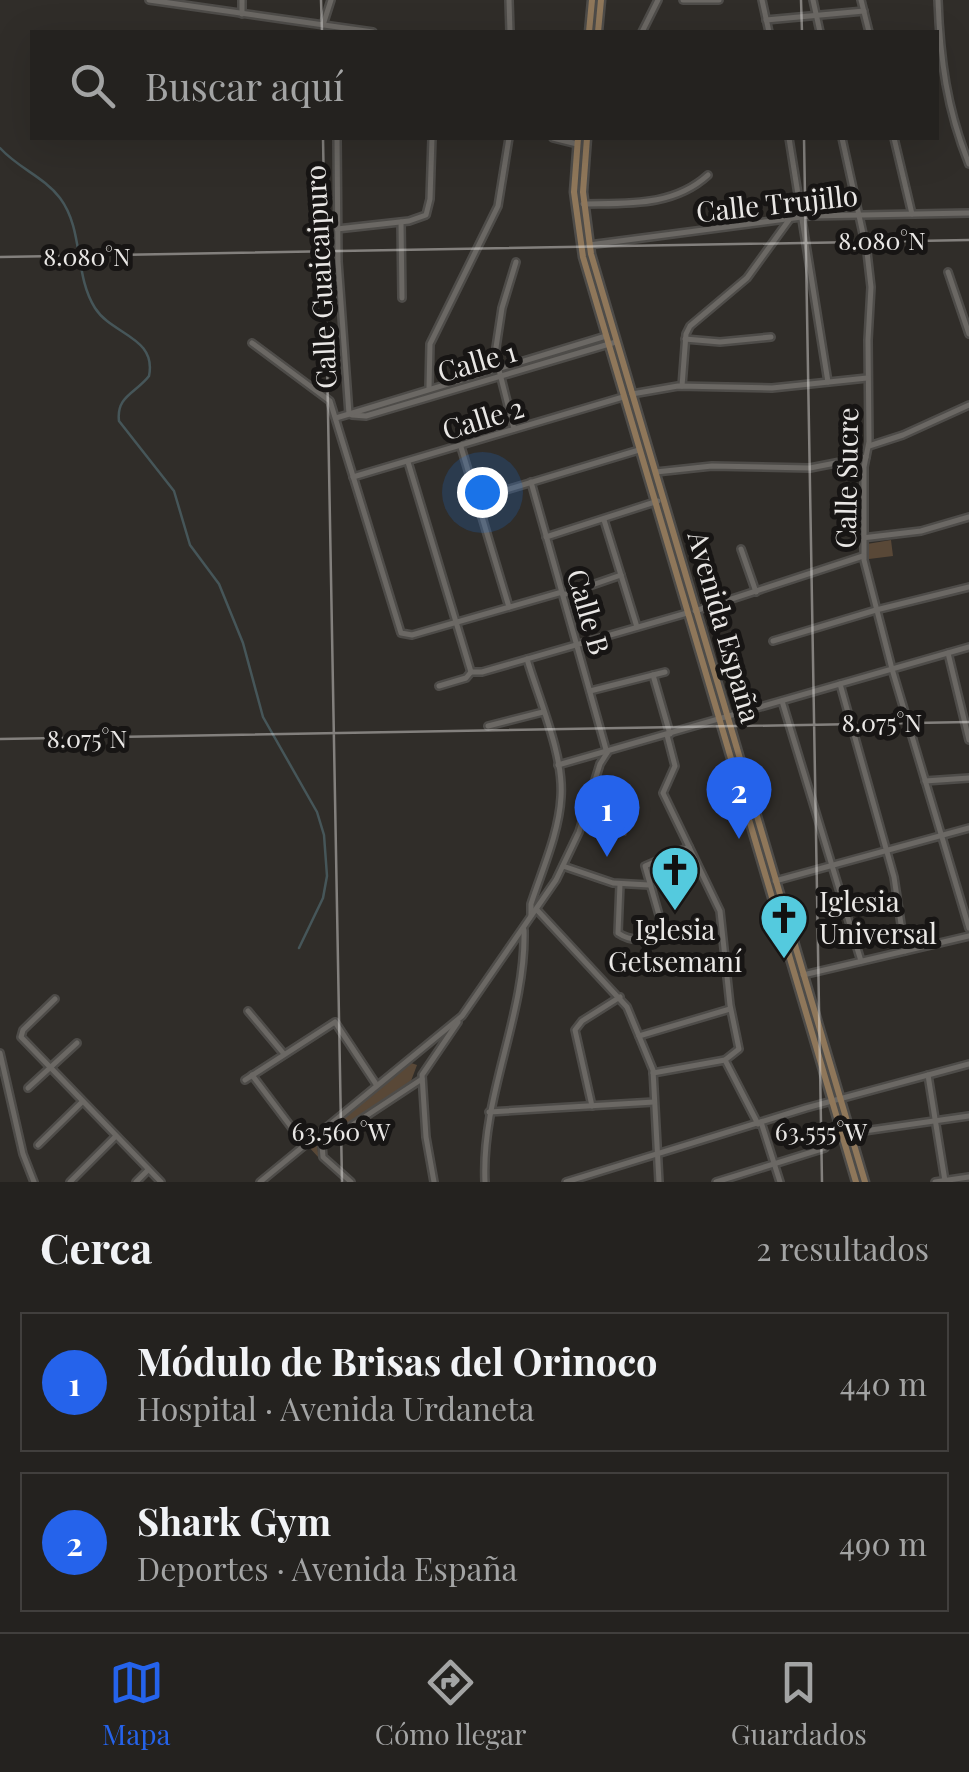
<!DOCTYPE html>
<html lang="es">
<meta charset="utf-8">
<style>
body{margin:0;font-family:"Playfair Display",serif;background:#2c2a28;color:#f1f3f6}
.you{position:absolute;left:482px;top:492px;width:35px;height:35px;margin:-25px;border:8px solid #fff;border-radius:50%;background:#1a73e8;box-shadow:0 0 0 15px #1a73e833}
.badge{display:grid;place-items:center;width:65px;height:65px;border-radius:50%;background:#2563eb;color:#fff;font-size:32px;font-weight:700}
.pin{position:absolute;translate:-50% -82px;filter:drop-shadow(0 2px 5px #0008)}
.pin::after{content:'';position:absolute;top:52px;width:35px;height:30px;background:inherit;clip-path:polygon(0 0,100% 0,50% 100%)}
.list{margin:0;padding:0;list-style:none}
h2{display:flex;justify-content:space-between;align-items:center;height:130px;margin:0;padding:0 40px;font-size:42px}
h2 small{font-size:32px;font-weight:400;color:#a3a4a4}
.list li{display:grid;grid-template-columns:65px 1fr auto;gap:30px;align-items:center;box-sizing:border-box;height:140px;margin:0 20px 20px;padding:0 20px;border:2px solid #413f3d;border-radius:0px}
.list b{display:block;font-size:38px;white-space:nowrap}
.list p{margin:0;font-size:32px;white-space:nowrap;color:#a3a4a4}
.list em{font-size:32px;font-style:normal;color:#a3a4a4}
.icon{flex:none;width:55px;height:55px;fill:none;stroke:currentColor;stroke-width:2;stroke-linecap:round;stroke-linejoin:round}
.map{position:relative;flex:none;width:969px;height:1182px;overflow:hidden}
.search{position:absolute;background:#24221f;box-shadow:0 10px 40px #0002;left:30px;right:30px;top:30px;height:110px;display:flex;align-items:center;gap:25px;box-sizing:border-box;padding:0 35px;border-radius:0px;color:#a3a4a4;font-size:38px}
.sheet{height:450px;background:#24221f}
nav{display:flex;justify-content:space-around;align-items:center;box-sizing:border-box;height:140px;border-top:2px solid #413f3d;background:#24221f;font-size:28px;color:#a3a4a4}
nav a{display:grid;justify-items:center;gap:5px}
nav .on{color:#2563eb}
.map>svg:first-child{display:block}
</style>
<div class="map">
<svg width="969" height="1182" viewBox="0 0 969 1182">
<defs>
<pattern id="park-crowns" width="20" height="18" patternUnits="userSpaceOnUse" patternTransform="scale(2.5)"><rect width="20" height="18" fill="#594837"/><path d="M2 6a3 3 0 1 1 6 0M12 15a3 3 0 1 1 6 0" fill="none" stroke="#716254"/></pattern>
</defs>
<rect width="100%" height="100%" fill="#302d29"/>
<g fill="#594837">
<path d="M581 138H584L580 181 583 225 609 333C580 273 574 202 581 138Z"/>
<polygon points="891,540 893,556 869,559 867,544"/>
<polygon points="724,728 727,728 836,1097 834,1097"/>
<polygon points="606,814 631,822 626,836 601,828"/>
</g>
<polygon fill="url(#park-crowns)" points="408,1062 417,1065 411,1081 320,1142 317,1147 319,1158 308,1146"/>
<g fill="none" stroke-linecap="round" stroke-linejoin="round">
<path stroke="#465659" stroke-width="2.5" d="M0 148C18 168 44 177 60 198 84 230 74 275 95 308 112 335 157 337 149 376 136 393 116 396 119 421L174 491 190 545 219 584 243 643 263 717 317 812 324 835 327 876 323 898 299 948"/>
<g stroke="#4e4c49" stroke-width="10">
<g id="street">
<polyline points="149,0 373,32"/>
<polyline points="509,0 510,32"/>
<polyline points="683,0 719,0"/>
<polyline points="762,0 769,32"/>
<polyline points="813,0 820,32"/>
<polyline points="861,0 869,32"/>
<path d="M938 0C940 59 947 110 969 164"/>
<polyline points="242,14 242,0"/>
<polyline points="766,20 864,11"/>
<polyline points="323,25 331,0"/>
<polyline points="642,32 658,0"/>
<polyline points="337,138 338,261 349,414"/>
<polyline points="553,138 577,144"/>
<polyline points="789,138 828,382"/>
<polyline points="842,138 867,252 871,287 868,340 869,442 864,467 864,560 892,669 969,928"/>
<polyline points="894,138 912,214"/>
<path d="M583 204C627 203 673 207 708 175"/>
<polyline points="401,222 402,298"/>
<polyline points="337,229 409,221 426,215 430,199 432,138"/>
<polyline points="589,245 809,216 969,213"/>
<polyline points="948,272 969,334"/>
<polyline points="685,339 720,342 771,337"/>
<polyline points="252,343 330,401 401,633 412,635 562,592"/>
<polyline points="682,386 686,334 690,326 747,278 789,220"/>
<polyline points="429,388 430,344 498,206 509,138"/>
<polyline points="632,394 678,386 772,388 867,378"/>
<polyline points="352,415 366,416 616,342"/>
<polyline points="336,418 606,336"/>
<polyline points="514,429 495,354 502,308 516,262"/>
<polyline points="869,446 903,435 969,405"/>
<polyline points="461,447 509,607"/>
<polyline points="408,462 471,672"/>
<polyline points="656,472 712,466 810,468 866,457"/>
<polyline points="353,477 623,397"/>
<polyline points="531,482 607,753"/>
<polyline points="476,499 639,450"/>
<polyline points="604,520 637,627"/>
<polyline points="546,537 658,501"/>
<polyline points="862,538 921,531 969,517"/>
<polyline points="741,549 756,592"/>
<polyline points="563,595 621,575"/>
<polyline points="695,611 863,556"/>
<polyline points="773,641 876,610 969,587"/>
<polyline points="948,653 969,740"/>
<path d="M527 659C539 700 564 755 561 797 559 833 542 870 531 904V915"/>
<polyline points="471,672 482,672 687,613"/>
<polyline points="653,675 670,734"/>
<polyline points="840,684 894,877 905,951"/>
<polyline points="439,686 466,678 471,672"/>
<polyline points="590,691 665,672"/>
<polyline points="782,701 861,961"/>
<polyline points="488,726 543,712"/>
<polyline points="558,765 969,647"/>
<polyline points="925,781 969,778"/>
<polyline points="563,866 613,883 649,885"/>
<polyline points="775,881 969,828"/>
<path d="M620 884 618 933C633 943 658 942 661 922L645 866 689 847"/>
<polyline points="537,910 627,1007 653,1070 659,1182"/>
<polyline points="803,975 969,936"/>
<polyline points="55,999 23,1030 21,1037 161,1182"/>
<polyline points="248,1011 284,1054"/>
<polyline points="639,1036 730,1009"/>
<polyline points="0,1053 23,1154 34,1182"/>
<polyline points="725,1060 758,1124"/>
<polyline points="653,1073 725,1060 739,1049 730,1005 720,911 663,793 675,766 667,735"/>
<polyline points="252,1075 304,1144"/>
<polyline points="928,1075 945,1181"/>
<polyline points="245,1080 335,1022 376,1084"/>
<polyline points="28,1088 77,1043"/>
<polyline points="592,1106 575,1030 582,1021 620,997"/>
<polyline points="489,1112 654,1102"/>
<polyline points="761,1122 780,1182"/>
<polyline points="850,1133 969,1116"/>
<polyline points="38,1145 82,1102"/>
<polyline points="70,1182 116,1136"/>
<polyline points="136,1182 148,1170"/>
<polyline points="260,1182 462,1016 556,880 579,832 600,764 607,753"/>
<polyline points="351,1182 323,1157 322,1145 422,1079"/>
<polyline points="434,1182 426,1137 422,1075 458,1022"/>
<path d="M485 1182C481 1095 526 1016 524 930"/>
<polyline points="566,1182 806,1108 969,1064"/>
<polyline points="716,1182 825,1148"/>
<polyline points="935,1182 969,1177"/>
</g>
</g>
<g stroke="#4e4c49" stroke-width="11">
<g id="secondary">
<polyline points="589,32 592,0"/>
<polyline points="598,32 601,0"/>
<polyline points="578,138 574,192 583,257 856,1182"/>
<polyline points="587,138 583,192 591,254 865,1182"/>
</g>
</g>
<use href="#street" stroke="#6b6864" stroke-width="5"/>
<use href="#secondary" stroke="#8f775a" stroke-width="6"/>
</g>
<path fill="none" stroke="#e9e7e5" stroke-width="2.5" stroke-opacity="0.45" d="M321 0 322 32M801 0 802 32M323 138 342 1182M804 138 822 1182M0 257 969 240M0 739 969 722"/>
<defs>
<g id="church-pin" transform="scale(2.5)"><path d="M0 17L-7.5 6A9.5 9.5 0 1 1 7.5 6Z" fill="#54cade" stroke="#171514"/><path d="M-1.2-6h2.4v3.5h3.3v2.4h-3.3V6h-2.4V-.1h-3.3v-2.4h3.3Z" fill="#111"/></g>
</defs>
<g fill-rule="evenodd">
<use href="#church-pin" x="675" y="870"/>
<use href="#church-pin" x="784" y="918"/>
</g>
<g text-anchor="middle" stroke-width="10" stroke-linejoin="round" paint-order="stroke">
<g font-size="28" fill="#e9e7e5" stroke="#171514">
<text transform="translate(777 204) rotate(-6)" y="10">Calle Trujillo</text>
<text transform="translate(321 277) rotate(-93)" y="10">Calle Guaicaipuro</text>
<text transform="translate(477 362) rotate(-16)" y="10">Calle 1</text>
<text transform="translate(483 419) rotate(-17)" y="10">Calle 2</text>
<text transform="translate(847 478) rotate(-89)" y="10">Calle Sucre</text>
<text transform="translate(588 612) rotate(74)" y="10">Calle B</text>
<text transform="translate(724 627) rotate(74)" y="10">Avenida España</text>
</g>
<g font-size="28" fill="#e9e7e5" stroke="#171514" text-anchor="start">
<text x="819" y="912">Iglesia<tspan x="819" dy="32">Universal</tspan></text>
<text x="675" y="940" text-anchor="middle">Iglesia<tspan x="675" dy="32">Getsemaní</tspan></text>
</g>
</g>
<g font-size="25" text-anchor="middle" fill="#e9e7e5" stroke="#171514" stroke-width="10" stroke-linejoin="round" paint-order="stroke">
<text x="882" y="250">8.080°N</text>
<text x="87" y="266">8.080°N</text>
<text x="882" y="732">8.075°N</text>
<text x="87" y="748">8.075°N</text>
<text x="341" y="1141">63.560°W</text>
<text x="821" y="1141">63.555°W</text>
</g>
</svg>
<div class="you"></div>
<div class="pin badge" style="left:607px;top:857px">1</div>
<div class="pin badge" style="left:739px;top:839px">2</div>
<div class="search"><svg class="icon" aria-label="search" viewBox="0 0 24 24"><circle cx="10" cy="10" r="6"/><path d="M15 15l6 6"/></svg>Buscar aquí</div>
</div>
<section class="sheet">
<h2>Cerca<small>2 resultados</small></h2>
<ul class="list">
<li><span class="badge">1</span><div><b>Módulo de Brisas del Orinoco</b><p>Hospital · Avenida Urdaneta</p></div><em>440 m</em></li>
<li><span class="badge">2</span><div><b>Shark Gym</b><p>Deportes · Avenida España</p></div><em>490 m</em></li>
</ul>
</section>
<nav>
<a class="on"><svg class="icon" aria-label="map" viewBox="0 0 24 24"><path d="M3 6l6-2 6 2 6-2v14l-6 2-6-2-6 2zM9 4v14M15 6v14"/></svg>Mapa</a>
<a><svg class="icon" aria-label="directions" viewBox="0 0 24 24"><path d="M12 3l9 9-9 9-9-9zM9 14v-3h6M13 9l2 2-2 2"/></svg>Cómo llegar</a>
<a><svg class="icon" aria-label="saved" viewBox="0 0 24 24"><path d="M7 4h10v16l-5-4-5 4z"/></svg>Guardados</a>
</nav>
